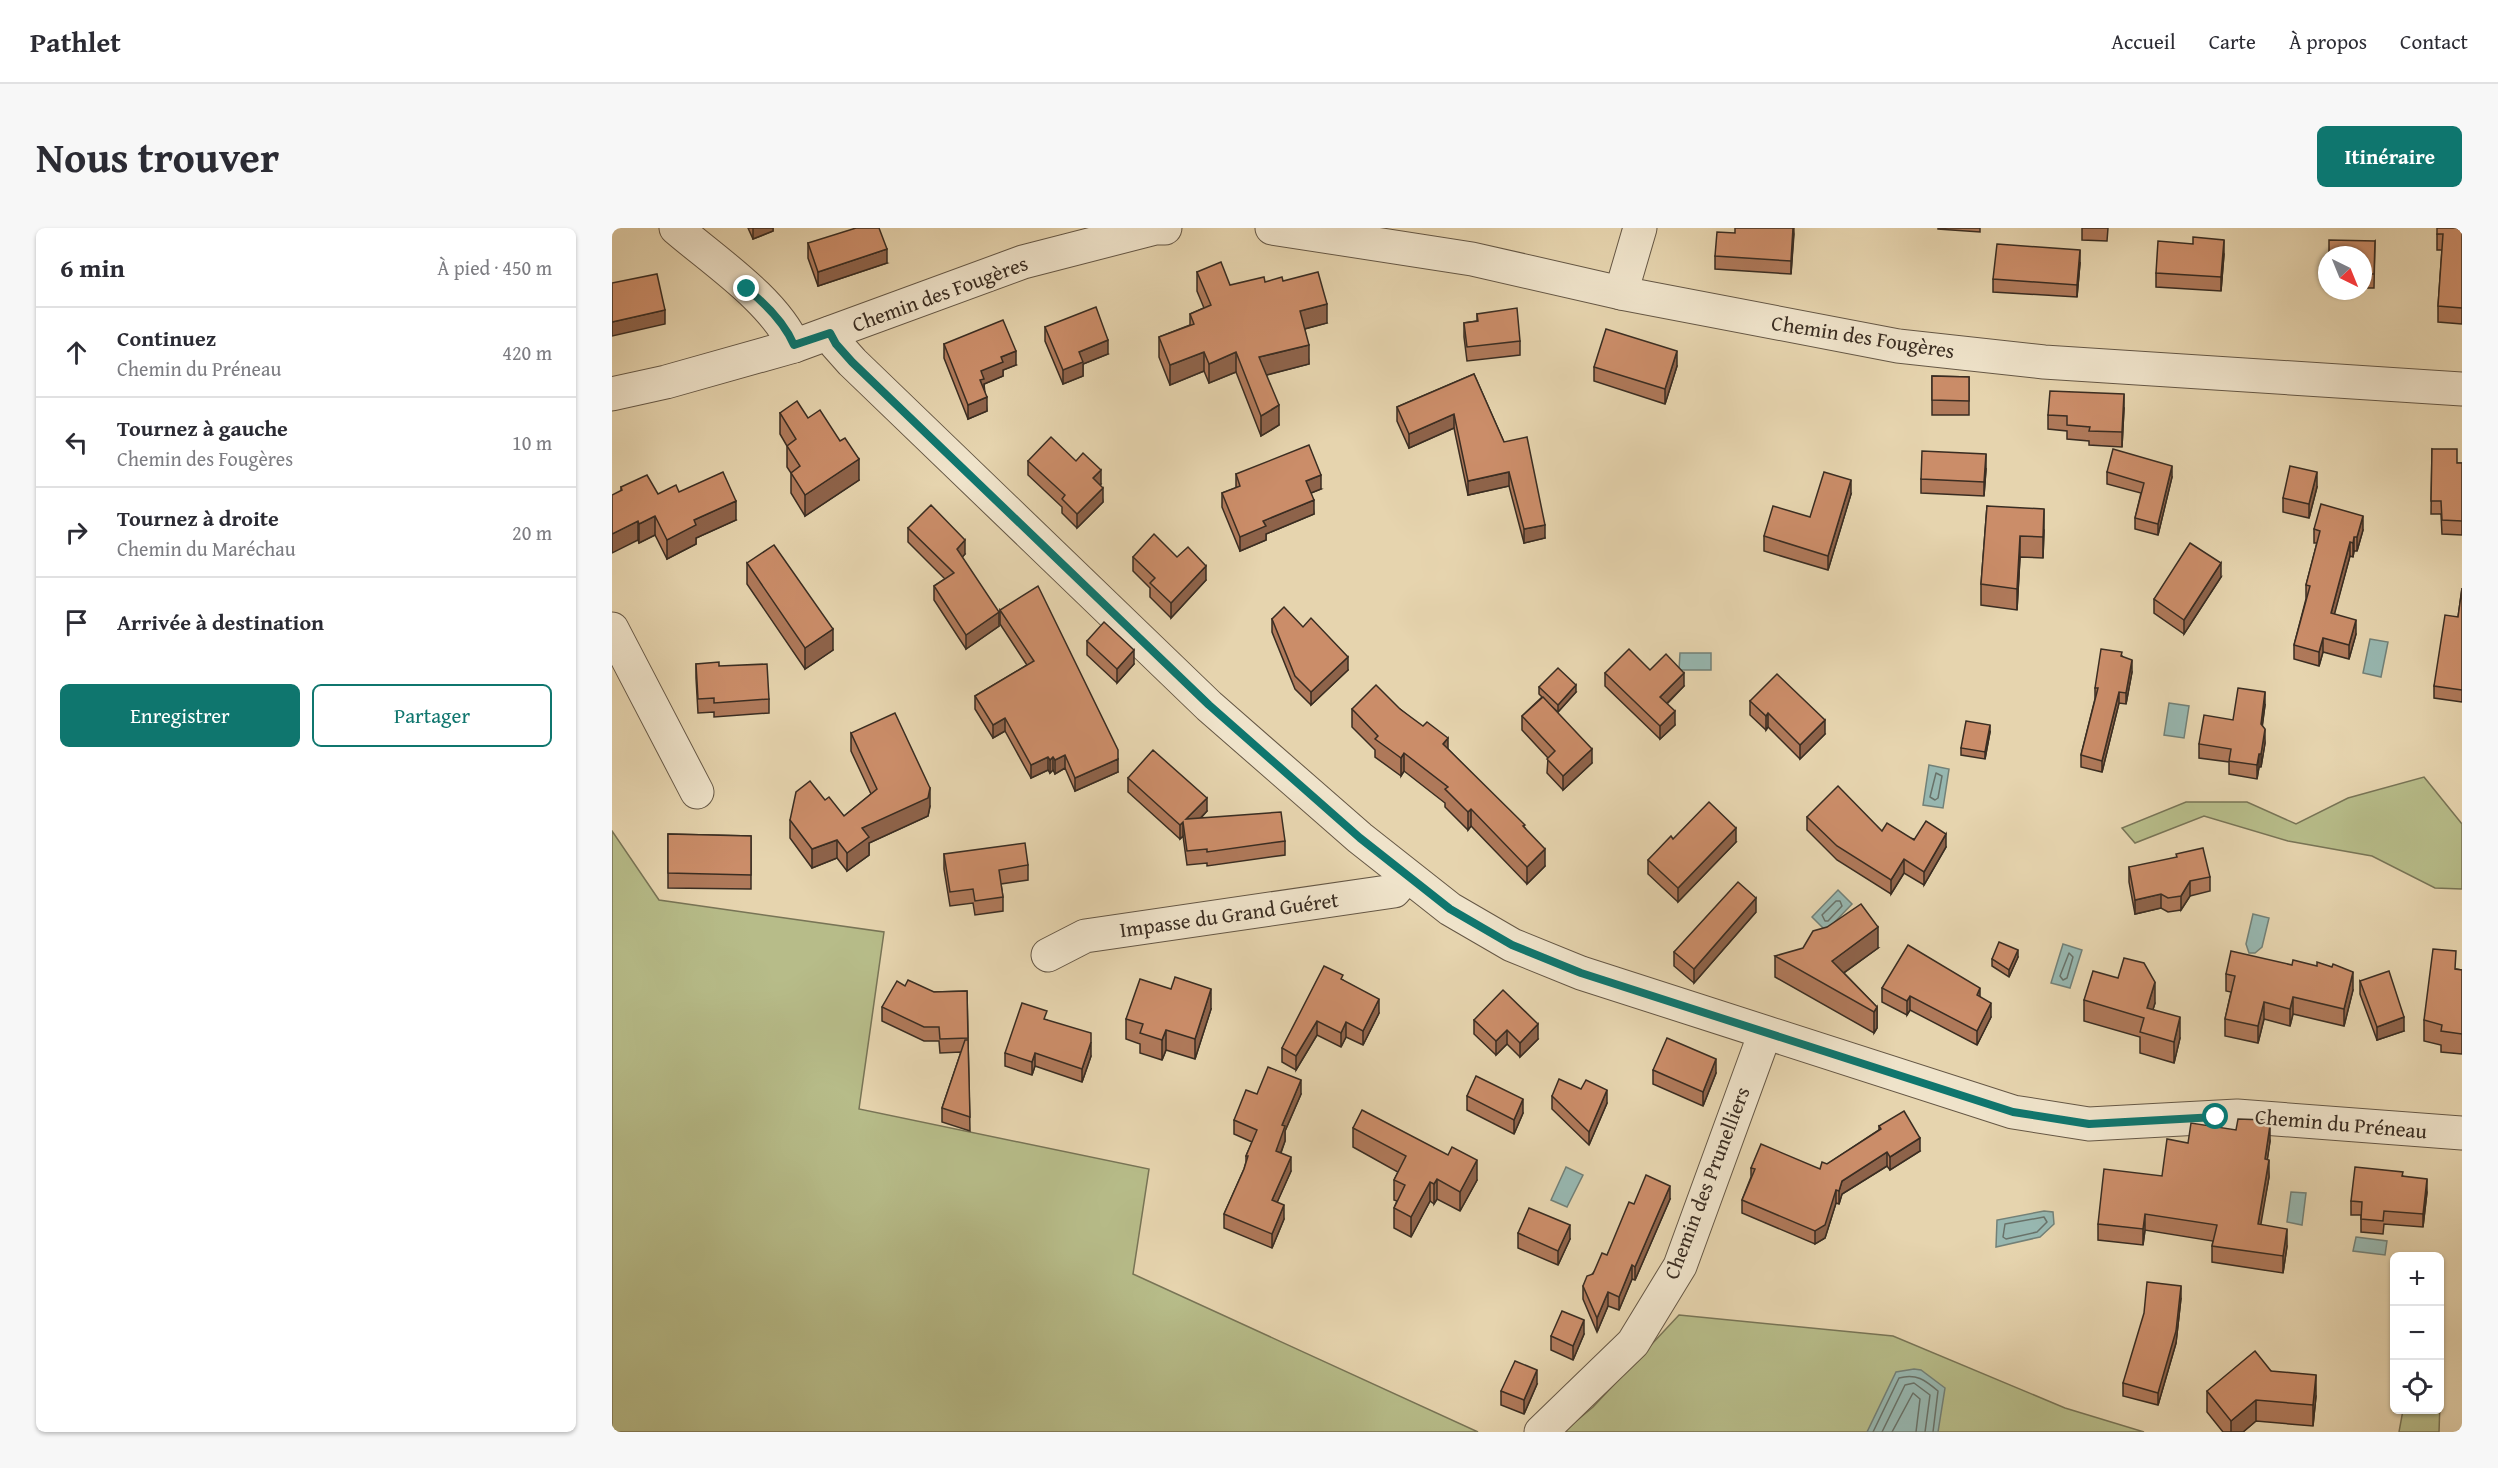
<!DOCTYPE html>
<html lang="fr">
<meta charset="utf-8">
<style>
body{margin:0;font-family:"Gentium Book Plus",serif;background:#f7f7f7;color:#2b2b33}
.controls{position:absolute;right:18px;bottom:18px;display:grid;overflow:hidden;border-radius:9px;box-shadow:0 2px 4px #0004}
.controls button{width:54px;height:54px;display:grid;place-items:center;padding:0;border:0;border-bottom:2px solid #e1e1e2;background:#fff;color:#2b2b33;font:30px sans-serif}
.compass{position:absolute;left:1706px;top:18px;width:54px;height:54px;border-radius:50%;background:#fff;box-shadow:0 2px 4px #0004;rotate:137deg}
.stop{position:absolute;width:18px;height:18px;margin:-14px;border:4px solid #0f766e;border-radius:50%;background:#fff}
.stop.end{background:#0f766e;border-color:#fff;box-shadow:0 2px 6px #0008}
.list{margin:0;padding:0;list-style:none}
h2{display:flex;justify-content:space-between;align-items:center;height:78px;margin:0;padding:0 24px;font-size:26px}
h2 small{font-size:20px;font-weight:400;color:#7c7c81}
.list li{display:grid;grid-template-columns:39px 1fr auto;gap:18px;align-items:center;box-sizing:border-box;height:90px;padding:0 24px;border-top:2px solid #e1e1e2}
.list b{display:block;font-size:22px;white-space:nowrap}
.list p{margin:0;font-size:20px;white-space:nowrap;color:#7c7c81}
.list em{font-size:20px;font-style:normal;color:#7c7c81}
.actions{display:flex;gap:12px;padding:18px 24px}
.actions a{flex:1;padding:14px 0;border:2px solid #0f766e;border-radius:9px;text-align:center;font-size:21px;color:#0f766e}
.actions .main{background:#0f766e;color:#fff}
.icon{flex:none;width:33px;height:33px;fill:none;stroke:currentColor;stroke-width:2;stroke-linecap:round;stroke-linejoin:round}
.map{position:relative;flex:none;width:1850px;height:1204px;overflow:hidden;border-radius:9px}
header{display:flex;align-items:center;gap:36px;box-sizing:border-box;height:84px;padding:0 30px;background:#fff;border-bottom:2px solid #e1e1e2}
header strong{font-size:28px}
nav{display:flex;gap:33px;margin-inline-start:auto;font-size:21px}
.intro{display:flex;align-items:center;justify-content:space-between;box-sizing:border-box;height:144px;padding:0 36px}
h1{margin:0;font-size:42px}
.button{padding:15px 27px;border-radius:9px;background:#0f766e;color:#fff;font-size:21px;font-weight:700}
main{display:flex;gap:36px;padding:0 36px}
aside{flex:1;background:#fff;border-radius:9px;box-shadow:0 2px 4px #0004}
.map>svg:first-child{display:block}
</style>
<header>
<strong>Pathlet</strong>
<nav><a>Accueil</a><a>Carte</a><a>À propos</a><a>Contact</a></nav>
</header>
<div class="intro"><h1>Nous trouver</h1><a class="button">Itinéraire</a></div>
<main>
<aside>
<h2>6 min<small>À pied · 450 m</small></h2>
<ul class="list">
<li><svg class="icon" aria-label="ahead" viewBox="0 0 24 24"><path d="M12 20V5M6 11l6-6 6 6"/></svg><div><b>Continuez</b><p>Chemin du Préneau</p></div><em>420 m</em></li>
<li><svg class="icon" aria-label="left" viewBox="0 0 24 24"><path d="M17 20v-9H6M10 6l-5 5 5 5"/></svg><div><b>Tournez à gauche</b><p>Chemin des Fougères</p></div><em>10 m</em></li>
<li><svg class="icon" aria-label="right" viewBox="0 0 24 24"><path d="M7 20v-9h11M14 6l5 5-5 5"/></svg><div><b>Tournez à droite</b><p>Chemin du Maréchau</p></div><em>20 m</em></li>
<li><svg class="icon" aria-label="arrive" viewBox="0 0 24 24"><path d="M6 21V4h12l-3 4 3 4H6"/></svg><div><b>Arrivée à destination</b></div></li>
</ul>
<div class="actions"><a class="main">Enregistrer</a><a>Partager</a></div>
</aside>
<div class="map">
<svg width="1850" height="1204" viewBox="0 0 1850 1204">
<rect width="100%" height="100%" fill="#e6d4ae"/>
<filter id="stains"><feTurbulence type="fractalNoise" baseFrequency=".00333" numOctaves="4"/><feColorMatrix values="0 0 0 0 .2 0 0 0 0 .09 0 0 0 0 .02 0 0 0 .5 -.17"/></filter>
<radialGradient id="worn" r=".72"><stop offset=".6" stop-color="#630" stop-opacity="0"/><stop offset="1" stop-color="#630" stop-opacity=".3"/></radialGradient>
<g fill="#b7bc89" stroke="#787456" stroke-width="1.5">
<polygon points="1812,549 1850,596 1850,661 1823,660 1760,628 1676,613 1592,588 1523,615 1510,600 1574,574 1635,574 1684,596 1736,570"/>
<polygon points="0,603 47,672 272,704 247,881 537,941 521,1046 866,1204 0,1204"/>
<polygon points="1828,1083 1831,1084 1827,1204 1787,1204 1791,1182 1828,1182"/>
<polygon points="1067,1087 1281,1108 1453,1180 1532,1204 951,1204 981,1179"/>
</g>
<g fill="#97b7b0" stroke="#728077" stroke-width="1.5">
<polygon points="1758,411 1776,414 1769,449 1751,445"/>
<polygon points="1068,425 1099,425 1099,442 1067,442"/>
<polygon points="1557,475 1577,478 1572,510 1552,507"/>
<polygon points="1317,537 1337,541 1331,580 1311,577"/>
<polygon points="1226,662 1240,676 1214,703 1200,689"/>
<polygon points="1641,686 1657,690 1650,719 1643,725 1637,725 1634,716"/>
<polygon points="1451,716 1470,722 1458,760 1439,755"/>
<polygon points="954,939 971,947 955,979 939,972"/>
<polygon points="1679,964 1694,965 1690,997 1675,994"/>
<polygon points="1432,983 1441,984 1442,996 1428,1009 1384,1019 1385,992"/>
<polygon points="1744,1009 1775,1013 1773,1027 1741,1023"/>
<polygon points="1302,1141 1309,1142 1333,1160 1326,1204 1255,1204 1284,1144"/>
</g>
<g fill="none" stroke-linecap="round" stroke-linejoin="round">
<g stroke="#687269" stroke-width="1.5">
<polygon points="1324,545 1330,548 1326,570 1323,572 1318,569"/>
<polygon points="1224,673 1228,673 1230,678 1216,693 1213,693 1210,687"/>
<polygon points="1457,725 1461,729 1455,750 1451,752 1448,748"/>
<polygon points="1432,989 1435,994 1425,1004 1394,1011 1391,1009 1393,996"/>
<path d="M1261 1204 1287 1150C1304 1145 1313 1152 1326 1163L1321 1204"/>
<polyline points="1270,1204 1293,1157 1302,1155 1318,1167 1313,1204"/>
<polyline points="1280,1204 1301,1165 1308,1171 1304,1204"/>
</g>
<g stroke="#655745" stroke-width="35">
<g id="minor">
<path d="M64 0C101 32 163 73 182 118"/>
<polyline points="660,0 860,31 1009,65 1286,118 1432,134 1850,161"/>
<polyline points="1009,65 1028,0"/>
<polyline points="218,105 224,116 240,134 597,478 748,610 838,681 900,717 969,745 1401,884 1477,896 1625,888 1850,905"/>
<polyline points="0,166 54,154 182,118 411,34 543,0 553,0"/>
<polyline points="0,401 85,564"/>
<polyline points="436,727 473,708 782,663 795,648"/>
<polyline points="929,1204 1021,1115 1068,1038 1153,805"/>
</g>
</g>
<use href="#minor" stroke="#efe3ca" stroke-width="33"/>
</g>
<g fill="#af795a" stroke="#3a2d22" stroke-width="1.5">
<polygon points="136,0 161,0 161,3 141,11"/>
<polygon points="1182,0 1179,46 1103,41 1103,28 1123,5"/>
<polygon points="1326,0 1368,0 1368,4 1326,1"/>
<polygon points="1470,0 1496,0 1495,13 1470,12"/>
<polygon points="1850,0 1850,96 1826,94 1826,78 1830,22 1825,22 1825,6"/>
<polygon points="1763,13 1762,60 1751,60 1751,27"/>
<polygon points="196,15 275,35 206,58 196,30"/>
<polygon points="1581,16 1612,26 1609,63 1544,59 1544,45"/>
<polygon points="1468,35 1465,69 1381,64 1381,51"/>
<polygon points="585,44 618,57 671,53 715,95 693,101 697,136 654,147 667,197 649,208 624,144 597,155 592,143 558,157 547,129 547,109 578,97 578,86 592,80 585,63"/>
<polygon points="865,86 908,113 908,127 855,133 852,109 852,95 865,93"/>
<polygon points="433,99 496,126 471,136 471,148 451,156 433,113"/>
<polygon points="332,116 404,137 391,142 391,148 372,156 375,183 356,191 332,130"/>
<polygon points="1065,138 1053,176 982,153 982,139"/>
<polygon points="862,146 892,214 933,310 912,315 897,258 856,267 842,200 797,220 785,193 785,179"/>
<polygon points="1320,148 1357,149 1357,187 1320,187"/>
<polygon points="1512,180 1510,219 1477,217 1477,213 1455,211 1455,203 1436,201 1436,187"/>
<polygon points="168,185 196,190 247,252 193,288 179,265 179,245 175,239 175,218 168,206"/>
<polygon points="1820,221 1845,235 1850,235 1850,307 1830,306 1829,286 1819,286"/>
<polygon points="416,233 489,256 488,257 491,274 465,300 450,285 450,279 416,247"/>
<polygon points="1374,241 1372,268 1309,265 1309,251"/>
<polygon points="1495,244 1560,249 1546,307 1523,301 1523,290 1529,265 1495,256"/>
<polygon points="624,246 709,261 699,265 702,286 654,306 654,312 628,323 610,279 610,265 624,260"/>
<polygon points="9,259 46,266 67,264 124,292 84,310 84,316 55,331 43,307 27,315 9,263"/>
<polygon points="1705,259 1697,290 1671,284 1671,270"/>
<polygon points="1239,266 1216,342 1152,323 1152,308 1198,289"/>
<polygon points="1375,278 1432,302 1431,330 1408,329 1405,382 1369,377 1369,356"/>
<polygon points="296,300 353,326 350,329 387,398 354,421 322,372 322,358 333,351 296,314"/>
<polygon points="1702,301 1751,302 1745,323 1742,323 1741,329 1738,328 1722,386 1744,406 1737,431 1711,424 1707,438 1682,431 1682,417 1694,371 1694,357 1705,315 1702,315"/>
<polygon points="521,329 565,329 594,352 559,390 538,369 538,360 521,343"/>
<polygon points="135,335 221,422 193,441 135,356"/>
<polygon points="1609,349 1572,406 1542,385 1542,371"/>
<polygon points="1850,360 1850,474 1822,470 1822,458 1846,389"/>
<polygon points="388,382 506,544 463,563 453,540 443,546 441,542 438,545 436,542 419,550 393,503 381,510 363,481 363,468 415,437 388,396"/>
<polygon points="660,391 691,399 736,442 699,477 683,461 660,404"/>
<polygon points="475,413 522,436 505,455 475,427"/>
<polygon points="1510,428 1520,444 1514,476 1507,475 1490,544 1469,539 1469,527 1483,471 1483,460"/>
<polygon points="84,436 107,438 157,471 157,485 102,489 102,484 86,485 84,450"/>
<polygon points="1038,442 1072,458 1055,476 1063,497 1048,511 993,458 993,445"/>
<polygon points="927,459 964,464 946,484 938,477 980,535 951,562 935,545 936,530 910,502 910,488 930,469 927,466"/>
<polygon points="1138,473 1213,506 1188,531 1156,499 1154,502 1138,487"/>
<polygon points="1653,477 1650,498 1653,515 1649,539 1647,539 1645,551 1617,546 1617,534 1587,530 1587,516 1621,492"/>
<polygon points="740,481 788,481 836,521 913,600 933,638 915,656 859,598 856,602 833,579 833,575 792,543 789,548 763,529 763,522 740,499"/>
<polygon points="1378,504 1373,531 1349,527 1349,520"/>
<polygon points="239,505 318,578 316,588 257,615 257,627 235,643 225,630 200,640 178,610 178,592 213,572 232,588 259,566 239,523"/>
<polygon points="516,550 595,583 589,590 673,613 673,627 595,638 595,635 575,637 571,608 568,611 516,564"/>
<polygon points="1195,589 1270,603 1334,619 1312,657 1292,645 1279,666 1225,632 1195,602"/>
<polygon points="56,606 139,608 139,661 56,660"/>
<polygon points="1061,611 1124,614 1066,674 1036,646 1036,632"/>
<polygon points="332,626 416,637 416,652 389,656 391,669 391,683 363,687 361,675 338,678 332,641"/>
<polygon points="1517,639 1598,649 1598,663 1578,668 1569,682 1556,684 1549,680 1523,686 1517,654"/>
<polygon points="1144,684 1082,755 1062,738 1062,724"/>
<polygon points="1266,720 1232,745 1265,779 1265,800 1262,805 1163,749 1163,728"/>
<polygon points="1406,729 1397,749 1380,738 1380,731"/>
<polygon points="1844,741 1850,742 1850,826 1829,824 1829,817 1812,813 1812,792"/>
<polygon points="1614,746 1741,762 1732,798 1681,786 1678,798 1652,791 1646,815 1613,808 1613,791 1619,764 1614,763"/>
<polygon points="1506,750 1543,775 1541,781 1568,810 1562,835 1528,825 1528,809 1472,793 1472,772"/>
<polygon points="731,752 767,785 751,817 734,809 729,819 705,807 684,842 670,834 670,820"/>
<polygon points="1748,753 1792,803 1765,812 1748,766"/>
<polygon points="293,758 322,764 355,763 358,903 330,894 330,880 349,824 328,825 327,813 312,813 270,793 270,779"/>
<polygon points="1270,760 1368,769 1379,789 1365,817 1298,782 1295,787 1270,774"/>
<polygon points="599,781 583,831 554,822 550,832 528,825 528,816 514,811 514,791"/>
<polygon points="435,792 479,828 470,854 423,838 420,847 393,838 393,825"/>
<polygon points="862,792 926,811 908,829 895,816 884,827 862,806"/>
<polygon points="1041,842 1104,845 1091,878 1041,856"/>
<polygon points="645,866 689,866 673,903 673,913 669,925 679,943 665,974 672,991 660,1020 612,1000 612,986 632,941 634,934 634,928 640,914 622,906 622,892"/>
<polygon points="855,868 911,885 902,906 855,882"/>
<polygon points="940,868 995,875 977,917 940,881"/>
<polygon points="1653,896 1658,913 1655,932 1657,949 1648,996 1675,1018 1671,1045 1600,1034 1600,1018 1601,1013 1533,1002 1531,1017 1486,1012 1486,996 1550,948 1576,915 1624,902"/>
<polygon points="1267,898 1308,923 1278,942 1275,938 1230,966 1227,976 1224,975 1213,1010 1203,1016 1130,985 1130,972 1139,949 1139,940 1208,941 1267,902"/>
<polygon points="741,900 865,952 848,983 825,971 822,976 818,973 799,1009 782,1000 782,980 785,973 782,972 782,952 786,944 741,919"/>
<polygon points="1791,948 1815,964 1811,999 1772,996 1771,1006 1749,1004 1749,987 1739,987 1739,973"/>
<polygon points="1058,971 1023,1052 1020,1051 1007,1082 996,1078 985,1104 971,1071 971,1058 995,1027 1022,976"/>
<polygon points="906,1005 958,1011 946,1037 906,1020"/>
<polygon points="1569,1070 1564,1115 1546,1177 1511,1168 1511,1155"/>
<polygon points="972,1106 961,1132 939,1122 939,1108"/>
<polygon points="1659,1143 1704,1168 1701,1198 1644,1193 1631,1204 1611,1204 1595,1184 1595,1163"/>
<polygon points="925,1156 912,1186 889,1177 889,1163"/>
</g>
<g fill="#8e634a" stroke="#3a2d22" stroke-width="1.5">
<polygon points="141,0 161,0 161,3 141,11"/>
<polygon points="1181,0 1182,6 1179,46 1179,33"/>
<polygon points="1612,12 1612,26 1609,63 1609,49"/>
<polygon points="275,21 275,35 206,58 206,44"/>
<polygon points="1468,22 1468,35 1465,69 1465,57"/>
<polygon points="715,76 715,95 688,102 688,83"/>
<polygon points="53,82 53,96 0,108 0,94"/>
<polygon points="496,112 496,126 471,136 471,148 451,156 451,142 467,124"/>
<polygon points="697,117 697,136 647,149 647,129"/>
<polygon points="404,123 404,137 391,142 391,148 372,156 372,165 368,152 369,143 389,129"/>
<polygon points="1065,123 1065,138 1053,176 1053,161"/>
<polygon points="592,124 592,143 558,157 558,137"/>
<polygon points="624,124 624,144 597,155 597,136"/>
<polygon points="1512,166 1512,180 1510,219 1510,204"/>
<polygon points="375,169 375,183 356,191 356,177"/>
<polygon points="667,177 667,197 649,208 649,188"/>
<polygon points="842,186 842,200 797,220 797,206"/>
<polygon points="1374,226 1374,241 1372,268 1372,254"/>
<polygon points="247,231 247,252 193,288 193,267"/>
<polygon points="1560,238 1560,249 1546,307 1546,296"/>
<polygon points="489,242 489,256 481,264 481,250"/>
<polygon points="897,244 897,258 856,267 856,253"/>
<polygon points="1705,244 1705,259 1697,290 1697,276"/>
<polygon points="709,247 709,261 694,267 694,253"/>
<polygon points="1239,252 1239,266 1216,342 1216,328"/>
<polygon points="491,260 491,274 465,300 465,286"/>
<polygon points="702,272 702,286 654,306 654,312 628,323 628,309 651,293"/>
<polygon points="124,273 124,292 84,310 84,316 55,331 55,312 82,292"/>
<polygon points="1432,281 1432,302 1431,330 1431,309"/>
<polygon points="43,288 43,307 27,315 27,296"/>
<polygon points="1751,288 1751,302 1745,323 1745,309"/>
<polygon points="26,293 26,312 0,325 0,306"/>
<polygon points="933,297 933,310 912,315 912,301"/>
<polygon points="1408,308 1408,329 1405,382 1405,361"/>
<polygon points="1742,309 1742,323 1741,329 1741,315"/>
<polygon points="353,312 353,326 345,335 345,321"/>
<polygon points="1738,314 1738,328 1719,399 1719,385"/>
<polygon points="1609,335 1609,349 1572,406 1572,392"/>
<polygon points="594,338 594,352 559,390 559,375"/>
<polygon points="387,384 387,398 354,421 354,407"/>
<polygon points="1744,392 1744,406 1737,431 1737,417"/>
<polygon points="221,401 221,422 193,441 193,420"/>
<polygon points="1711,410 1711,424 1707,438 1707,424"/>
<polygon points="522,422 522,436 505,455 505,441"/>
<polygon points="736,429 736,442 699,477 699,464"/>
<polygon points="1520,432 1520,444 1514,476 1514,465"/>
<polygon points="1072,445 1072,458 1048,482 1048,469"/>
<polygon points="964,457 964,464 946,484 946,477"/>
<polygon points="1507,464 1507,475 1490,544 1490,533"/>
<polygon points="1653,464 1653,477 1649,509 1649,496"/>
<polygon points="1063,483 1063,497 1048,511 1048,498"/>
<polygon points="1156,485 1156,499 1154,502 1154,488"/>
<polygon points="393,490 393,503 381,510 381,497"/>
<polygon points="1213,492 1213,506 1188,531 1188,517"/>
<polygon points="1378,497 1378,504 1373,531 1373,524"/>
<polygon points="1653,501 1653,515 1649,539 1649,526"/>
<polygon points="836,510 836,528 831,516"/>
<polygon points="980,521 980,535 951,562 951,548"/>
<polygon points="792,525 792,543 789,548 789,530"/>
<polygon points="1647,526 1647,539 1645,551 1645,537"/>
<polygon points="453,527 453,540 443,546 443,532"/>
<polygon points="436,529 436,542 419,550 419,537"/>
<polygon points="441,529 441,542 438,545 438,532"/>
<polygon points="506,531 506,544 463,563 463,550"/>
<polygon points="318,560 318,578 316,588 257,615 257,627 235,643 235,625 250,600"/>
<polygon points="595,570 595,583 574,605 574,591"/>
<polygon points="859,581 859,598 856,602 856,584"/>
<polygon points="571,594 571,608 568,611 568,597"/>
<polygon points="1124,600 1124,614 1066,674 1066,660"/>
<polygon points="1334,606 1334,619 1312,657 1312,644"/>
<polygon points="225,612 225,630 200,640 200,621"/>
<polygon points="933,621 933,638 915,656 915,639"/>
<polygon points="1292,631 1292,645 1279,666 1279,652"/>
<polygon points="1578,653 1578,668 1569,682 1569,668"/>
<polygon points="1549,666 1549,680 1523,686 1523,672"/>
<polygon points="1144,670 1144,684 1082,755 1082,741"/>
<polygon points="1266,699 1266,720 1220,753 1220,733"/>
<polygon points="1406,722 1406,729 1397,749 1397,742"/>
<polygon points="1741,744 1741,762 1732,798 1732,781"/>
<polygon points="1543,754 1543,775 1535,801 1535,780"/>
<polygon points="1368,760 1368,774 1365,767"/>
<polygon points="599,761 599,781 583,831 583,811"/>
<polygon points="1298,768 1298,782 1295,787 1295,773"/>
<polygon points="1681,769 1681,786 1678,798 1678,781"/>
<polygon points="767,771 767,785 751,817 751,803"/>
<polygon points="1652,774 1652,791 1646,815 1646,798"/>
<polygon points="1379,775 1379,789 1365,817 1365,803"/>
<polygon points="1265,779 1265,800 1262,805 1262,784"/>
<polygon points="1568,789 1568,810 1562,835 1562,814"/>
<polygon points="1792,789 1792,803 1765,812 1765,799"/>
<polygon points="705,793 705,807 684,842 684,828"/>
<polygon points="734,794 734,809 729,819 729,805"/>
<polygon points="926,796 926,811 908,829 908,815"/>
<polygon points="554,802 554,822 550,832 550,812"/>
<polygon points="895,802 895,816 884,827 884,813"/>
<polygon points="479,814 479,828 470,854 470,841"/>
<polygon points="423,825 423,838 420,847 420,834"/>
<polygon points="1104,831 1104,845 1091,878 1091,864"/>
<polygon points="689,852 689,866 673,903 673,913 664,937 664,923 670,897"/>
<polygon points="995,862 995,875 977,917 977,904"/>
<polygon points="911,871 911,885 902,906 902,892"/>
<polygon points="1658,897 1658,913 1653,948 1653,931"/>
<polygon points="1308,910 1308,923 1278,942 1278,929"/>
<polygon points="1275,924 1275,938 1230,966 1227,976 1227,963 1230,953"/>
<polygon points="679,929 679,943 660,986 660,972"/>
<polygon points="865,932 865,952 848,983 848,964"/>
<polygon points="1657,932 1657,949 1646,1013 1646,996"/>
<polygon points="825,951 825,971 822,976 822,956"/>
<polygon points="1815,951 1815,964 1811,999 1811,986"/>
<polygon points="818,954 818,973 799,1009 799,989"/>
<polygon points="1058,958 1058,971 1023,1052 1023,1039"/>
<polygon points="1224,962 1224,975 1213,1010 1203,1016 1203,1003"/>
<polygon points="672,977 672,991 660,1020 660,1006"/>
<polygon points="1533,986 1533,1002 1531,1017 1531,1001"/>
<polygon points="958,997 958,1011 946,1037 946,1023"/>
<polygon points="1675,1001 1675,1018 1671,1045 1671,1028"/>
<polygon points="1020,1037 1020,1051 1007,1082 1007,1069"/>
<polygon points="1569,1058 1569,1070 1564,1115 1546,1177 1546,1165"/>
<polygon points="996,1064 996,1078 985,1104 985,1090"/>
<polygon points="972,1092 972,1106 961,1132 961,1118"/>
<polygon points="925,1142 925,1156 912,1186 912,1172"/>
<polygon points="1704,1147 1704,1168 1701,1198 1701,1177"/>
<polygon points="1644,1172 1644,1193 1631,1204 1619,1204 1619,1193"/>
</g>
<g fill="#cb8d69" stroke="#3a2d22" stroke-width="1.5">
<polygon points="244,0 267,0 275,21 206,44 196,15"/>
<polygon points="1123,0 1181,0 1179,33 1103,28 1105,4 1123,5"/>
<polygon points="1825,0 1850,0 1850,80 1826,78 1831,6 1825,6"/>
<polygon points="1581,9 1612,12 1609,49 1544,45 1546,13 1581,16"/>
<polygon points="1717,12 1763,13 1762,46 1751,46 1751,27 1717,27"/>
<polygon points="1385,16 1468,22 1465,57 1381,51"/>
<polygon points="609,34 618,57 652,49 653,54 670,49 671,53 706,44 715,76 688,83 697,117 647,129 667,177 649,188 624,124 597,136 592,124 558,137 547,109 582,96 578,86 599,77 585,44"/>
<polygon points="45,46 53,82 0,94 0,55"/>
<polygon points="484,79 496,112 467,124 471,134 451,142 433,99"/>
<polygon points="905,80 908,113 855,119 852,95 866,93 865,86"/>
<polygon points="391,92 404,123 389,129 391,134 369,143 372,151 368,152 375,169 356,177 332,116"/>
<polygon points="994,101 1065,123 1053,161 982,139"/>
<polygon points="862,146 892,214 915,209 933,297 912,301 897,244 856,253 842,186 797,206 785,179"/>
<polygon points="1320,148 1357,149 1357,173 1320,172"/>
<polygon points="1438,163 1512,166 1510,204 1477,203 1478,199 1455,197 1455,188 1436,187"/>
<polygon points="185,173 196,190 208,182 228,213 233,210 247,231 193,267 179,245 188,238 175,218 184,211 168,185"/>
<polygon points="439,209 464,233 471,225 489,242 481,250 491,260 465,286 450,271 453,267 416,233"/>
<polygon points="697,217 709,247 694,253 702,272 651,293 654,298 628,309 610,265 628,258 624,246"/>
<polygon points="1501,221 1560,238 1546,296 1523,290 1532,255 1495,244"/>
<polygon points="1820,221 1845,221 1845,235 1850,235 1850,293 1830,292 1829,273 1819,273"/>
<polygon points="1310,223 1374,226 1372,254 1309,251"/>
<polygon points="1678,238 1705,244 1697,276 1671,270"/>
<polygon points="111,244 124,273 82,292 84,297 55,312 43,288 27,296 26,293 0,306 0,267 10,262 9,259 35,247 46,266 64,257 67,264"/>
<polygon points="1212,244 1239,252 1216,328 1152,308 1161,278 1198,289"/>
<polygon points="1709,276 1751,288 1745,309 1742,309 1741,315 1738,314 1719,385 1744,392 1737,417 1711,410 1707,424 1682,417 1698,358 1694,357 1708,303 1702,301"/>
<polygon points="319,277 353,312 345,321 387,384 354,407 322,358 342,345 296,300"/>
<polygon points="1375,278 1432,281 1431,309 1408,308 1405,361 1369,356"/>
<polygon points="542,306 565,329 576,319 594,338 559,375 538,355 543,350 521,329"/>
<polygon points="1578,315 1609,335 1572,392 1542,371"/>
<polygon points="162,317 221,401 193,420 135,335"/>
<polygon points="426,358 506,522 506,531 463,550 453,527 443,532 441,529 438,532 436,529 419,537 393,490 381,497 363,468 422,433 388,382"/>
<polygon points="1850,360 1850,462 1822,458 1833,387 1846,389"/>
<polygon points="672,379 691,399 699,390 736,429 699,464 683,448 660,391"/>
<polygon points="492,394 522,422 505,441 475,413"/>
<polygon points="1017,421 1038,442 1054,426 1072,445 1048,469 1063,483 1048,498 993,445"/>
<polygon points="1489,421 1510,424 1509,428 1520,432 1514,465 1507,464 1490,533 1469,527 1486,460 1483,460"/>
<polygon points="107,434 107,438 155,436 157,471 102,475 102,470 86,471 84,436"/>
<polygon points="946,440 964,457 946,477 927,459"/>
<polygon points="1165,446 1213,492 1188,517 1156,485 1154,488 1138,473"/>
<polygon points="764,457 788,481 811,498 815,494 836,510 831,516 913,597 911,598 933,621 915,639 859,581 856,584 833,561 836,559 792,525 789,530 763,511 766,508 740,481"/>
<polygon points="1626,460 1653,464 1649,496 1653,501 1649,526 1647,526 1645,537 1617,533 1619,521 1587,516 1592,487 1621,492"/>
<polygon points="931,469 980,521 951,548 935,531 943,523 910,488"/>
<polygon points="283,485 318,560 316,570 250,600 257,609 235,625 225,612 200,621 178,592 184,564 198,553 213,572 217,569 232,588 265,561 239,505"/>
<polygon points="1354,493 1378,497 1373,524 1349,520"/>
<polygon points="541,522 595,570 574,591 669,584 673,613 595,624 595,621 575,623 571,594 568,597 516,550"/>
<polygon points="1226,558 1270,603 1275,595 1302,612 1314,593 1334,606 1312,644 1292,631 1279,652 1225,618 1195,589"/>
<polygon points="1097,574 1124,600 1066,660 1036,632 1059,608 1061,611"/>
<polygon points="56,606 139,608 139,647 56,645"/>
<polygon points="413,615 416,637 387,642 391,669 363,673 361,661 338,664 332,626"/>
<polygon points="1591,620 1598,649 1578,653 1569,668 1556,670 1549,666 1523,672 1517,639 1565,629 1564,626"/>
<polygon points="1126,654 1144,670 1082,741 1062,724"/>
<polygon points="1249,676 1266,699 1220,733 1265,779 1262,784 1163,728 1191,720 1201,703 1215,699"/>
<polygon points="1387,714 1406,722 1397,742 1380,731"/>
<polygon points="1296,717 1368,760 1365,767 1379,775 1365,803 1298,768 1295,773 1270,760"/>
<polygon points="1821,721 1844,723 1843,741 1850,742 1850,806 1829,803 1830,797 1812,792"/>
<polygon points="1619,723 1680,737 1681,732 1705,738 1705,734 1720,739 1721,736 1741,744 1732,781 1681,769 1678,781 1652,774 1646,798 1613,791 1623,748 1614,746"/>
<polygon points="1512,730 1532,735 1543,754 1535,780 1568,789 1562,814 1528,804 1532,790 1472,772 1481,743 1506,750"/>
<polygon points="712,738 731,747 729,751 767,771 751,803 734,794 729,805 705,793 684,828 670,820"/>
<polygon points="1777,743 1792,789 1765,799 1748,753"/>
<polygon points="563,749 599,761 583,811 554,802 550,812 528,805 531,796 514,791 528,751 559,761"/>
<polygon points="296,752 322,764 355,763 356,810 328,811 327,799 312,799 270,779 285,753 293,758"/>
<polygon points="891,762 926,796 908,815 895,802 884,813 862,792"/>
<polygon points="410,775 435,783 432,791 479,805 479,814 470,841 423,825 420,834 393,825"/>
<polygon points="1055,810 1104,831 1091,864 1041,842"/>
<polygon points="353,812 356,812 358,889 330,880"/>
<polygon points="656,839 689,852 670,897 673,898 664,923 679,929 660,972 672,977 660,1006 612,986 632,941 636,928 634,928 645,902 622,892 634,862 645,866"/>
<polygon points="864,848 911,871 902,892 855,868"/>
<polygon points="947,851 969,861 974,852 995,862 977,904 940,868"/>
<polygon points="750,882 836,927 840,919 865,932 848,964 825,951 822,956 818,954 799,989 782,980 793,957 782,952 794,928 741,900"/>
<polygon points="1292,883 1308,910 1278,929 1275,924 1230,953 1227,963 1224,962 1213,997 1203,1003 1130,972 1143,941 1139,940 1149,916 1208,941 1210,934 1215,936 1269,901 1267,898"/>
<polygon points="1626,891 1653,892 1652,896 1658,897 1653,931 1657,932 1646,996 1675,1001 1671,1028 1600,1018 1605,997 1533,986 1531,1001 1486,996 1492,941 1550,948 1555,911 1576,915 1579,895 1624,902"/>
<polygon points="1743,939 1791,944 1790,948 1815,951 1811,986 1772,983 1771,993 1749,991 1750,974 1739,973"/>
<polygon points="1034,947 1058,958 1023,1039 1020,1037 1007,1069 996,1064 985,1090 971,1058 975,1048 981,1046 990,1025 995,1027 1017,974 1022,976"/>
<polygon points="917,980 958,997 946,1023 906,1005"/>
<polygon points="1535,1054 1569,1058 1564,1103 1546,1165 1511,1155 1532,1085"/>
<polygon points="950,1083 972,1092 961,1118 939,1108"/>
<polygon points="1643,1123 1659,1143 1704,1147 1701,1177 1644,1172 1619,1193 1595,1163"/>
<polygon points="903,1133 925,1142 912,1172 889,1163"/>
</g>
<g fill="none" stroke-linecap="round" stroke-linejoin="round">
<path stroke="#0f766e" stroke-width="8" d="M135 61C155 77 172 94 182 117L218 105 224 116 240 134 597 477 748 610 838 681 900 717 969 745 1401 884 1477 896 1604 889"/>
</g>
<g text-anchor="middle" stroke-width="5" stroke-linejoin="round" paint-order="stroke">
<g font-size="21" fill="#3a2d22" stroke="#efe3ca">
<text transform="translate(328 66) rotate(-20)" y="7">Chemin des Fougères</text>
<text transform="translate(1251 109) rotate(9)" y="7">Chemin des Fougères</text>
<text transform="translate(617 687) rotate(-8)" y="7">Impasse du Grand Guéret</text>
<text transform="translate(1729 896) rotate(5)" y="7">Chemin du Préneau</text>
<text transform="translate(1095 955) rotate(-69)" y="7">Chemin des Prunelliers</text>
</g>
</g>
<rect width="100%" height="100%" filter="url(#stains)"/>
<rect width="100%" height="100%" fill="url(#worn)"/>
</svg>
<div class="controls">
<button>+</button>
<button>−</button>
<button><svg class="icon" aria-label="locate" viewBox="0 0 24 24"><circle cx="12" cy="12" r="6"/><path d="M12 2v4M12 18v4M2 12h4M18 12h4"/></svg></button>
</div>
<svg class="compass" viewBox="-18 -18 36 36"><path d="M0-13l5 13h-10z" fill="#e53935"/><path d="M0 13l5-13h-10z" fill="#7c7c81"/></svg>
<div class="stop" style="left:1604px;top:889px"></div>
<div class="stop end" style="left:135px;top:61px"></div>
</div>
</main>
